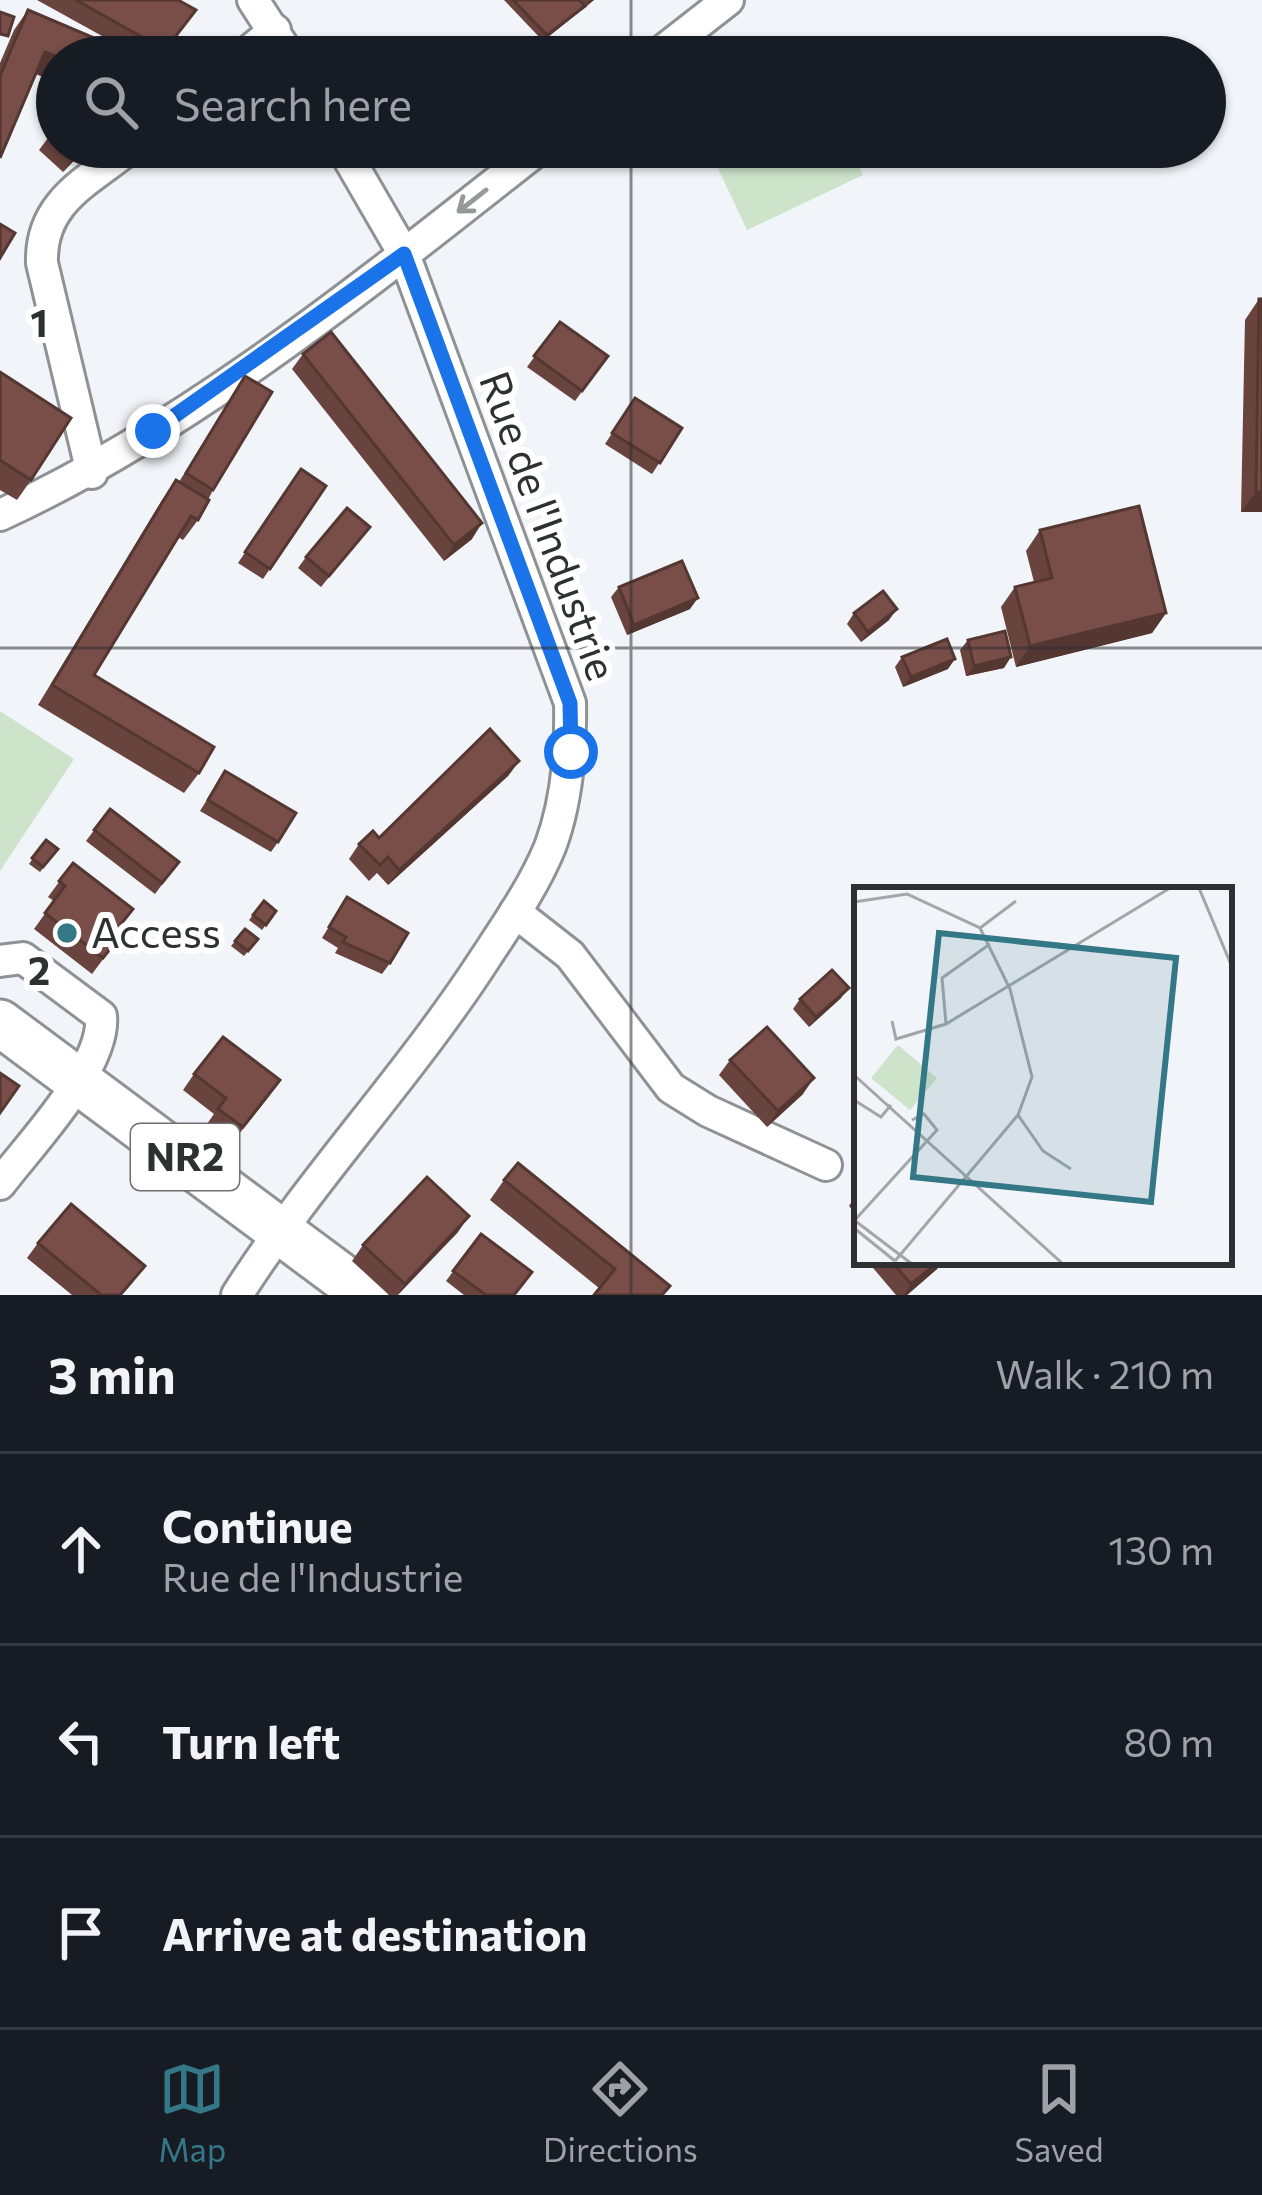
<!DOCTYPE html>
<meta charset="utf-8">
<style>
body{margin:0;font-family:Commissioner,sans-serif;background:#20242c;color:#f1f3f6}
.stop{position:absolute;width:36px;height:36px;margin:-27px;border:9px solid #1a73e8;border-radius:50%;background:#fff}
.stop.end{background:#1a73e8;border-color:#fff;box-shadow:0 3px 12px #0008}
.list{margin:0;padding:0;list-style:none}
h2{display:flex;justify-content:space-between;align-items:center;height:156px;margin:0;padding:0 48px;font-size:51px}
h2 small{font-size:39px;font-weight:400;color:#9ea1a6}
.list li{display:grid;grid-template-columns:78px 1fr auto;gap:36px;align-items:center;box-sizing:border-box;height:192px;padding:0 48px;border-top:3px solid #363941}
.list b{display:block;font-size:45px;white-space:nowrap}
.list p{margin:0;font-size:39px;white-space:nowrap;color:#9ea1a6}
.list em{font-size:39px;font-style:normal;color:#9ea1a6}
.icon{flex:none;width:66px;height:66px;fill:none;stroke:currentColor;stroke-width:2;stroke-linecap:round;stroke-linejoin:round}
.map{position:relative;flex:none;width:1262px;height:1295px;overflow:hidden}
.search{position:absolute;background:#171b24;box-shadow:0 3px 9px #0004;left:36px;right:36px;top:36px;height:132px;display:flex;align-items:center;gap:30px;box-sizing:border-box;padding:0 42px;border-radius:66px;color:#9ea1a6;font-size:45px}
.sheet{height:732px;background:#171b24}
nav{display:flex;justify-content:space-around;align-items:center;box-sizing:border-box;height:168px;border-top:3px solid #363941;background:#171b24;font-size:33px;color:#9ea1a6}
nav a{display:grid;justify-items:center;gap:6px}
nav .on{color:#347888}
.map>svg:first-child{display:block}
</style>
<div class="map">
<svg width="1262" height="1295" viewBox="0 0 1262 1295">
<rect width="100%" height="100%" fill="#f1f4f8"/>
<g fill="#cde4ca">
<polygon points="708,147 849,147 863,175 747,230"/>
<polygon points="0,711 74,759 0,871"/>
</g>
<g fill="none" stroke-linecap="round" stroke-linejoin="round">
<g stroke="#8e9295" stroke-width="36">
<g id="minor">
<polyline points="253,0 290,57"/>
<polyline points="242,57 275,30"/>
<polyline points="655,57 728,0"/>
<path d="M92 473 42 263C40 202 87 182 131 147"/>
<path d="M0 515C192 427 374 278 541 147"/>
<polyline points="515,912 570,955 671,1088 708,1111 826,1165"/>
<path d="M0 961 23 958 101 1016C106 1066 30 1144 0 1184"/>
<path d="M237 1295C312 1177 409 1076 486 957 509 922 534 886 550 847 567 802 571 750 570 703L404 254 342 147"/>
</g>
</g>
<g stroke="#8e9295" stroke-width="51">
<polyline id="highway" points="0,1023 366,1295"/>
</g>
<use href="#minor" stroke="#fff" stroke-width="30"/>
<use href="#highway" stroke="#fff" stroke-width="45"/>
</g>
<g fill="#69433e">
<polygon points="37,0 178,0 196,10 161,57 140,57"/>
<polygon points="504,0 594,0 543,41"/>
<polygon points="28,10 36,74 0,158 0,63 14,30"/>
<polygon points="57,126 57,147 87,147 63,172 39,150"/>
<polygon points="1259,299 1262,299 1262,512 1241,512 1245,320"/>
<polygon points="560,322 608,356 575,401 527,367"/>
<polygon points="303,354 472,539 444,561 292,369"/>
<polygon points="0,372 31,480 17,500 0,490"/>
<polygon points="245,376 213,490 198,520 183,540 178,537 94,675 199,773 184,793 38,705 162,500 176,480 179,482"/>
<polygon points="635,398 682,428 652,474 605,444"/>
<polygon points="301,469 326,486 263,579 238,563"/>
<polygon points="370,527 321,587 298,568 306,557"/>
<polygon points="1040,530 1166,613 1152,633 1016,667 1001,607 1015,587 1034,582 1026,551"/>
<polygon points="619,587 690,609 627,635 611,597"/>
<polygon points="854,613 889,620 861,642 847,624"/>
<polygon points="968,640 1004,668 966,676 960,650"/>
<polygon points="902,657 948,669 903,687 895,667"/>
<polygon points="519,761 508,776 388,885 377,873 369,881 349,859 359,844 379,838"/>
<polygon points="225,771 278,842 271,852 200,811"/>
<polygon points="110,809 179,862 155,894 86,841"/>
<polygon points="46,840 58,849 40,872 29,864"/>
<polygon points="73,863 114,934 119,938 92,974 34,929 54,901 48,897"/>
<polygon points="347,897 390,963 382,974 335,953 338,948 322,938"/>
<polygon points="264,901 276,911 262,930 249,920"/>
<polygon points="245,929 258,939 244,956 231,946"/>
<polygon points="841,998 809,1027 793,1009 800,999"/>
<polygon points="730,1060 803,1094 767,1127 719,1075"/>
<polygon points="194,1074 269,1096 232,1143 207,1124 214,1114 183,1090"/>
<polygon points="504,1180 663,1295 599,1288 490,1200"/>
<polygon points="857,1194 857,1215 849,1206"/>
<polygon points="458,1232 398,1295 389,1295 352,1261 363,1245"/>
<polygon points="481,1234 515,1295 464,1295 446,1281"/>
<polygon points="38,1243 134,1281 122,1295 72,1295 27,1258"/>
<polygon points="868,1262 942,1262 937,1269 907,1295 896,1295"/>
</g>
<g fill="#553732">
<polygon points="590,0 594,0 543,41 547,35 585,6"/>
<polygon points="45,52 57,57 57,83 31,72"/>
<polygon points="81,147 87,147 63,172 77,152"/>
<polygon points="1256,492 1262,492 1262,512 1241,512"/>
<polygon points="482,523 472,539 444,561 454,545"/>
<polygon points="698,598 690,609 627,635 634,625"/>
<polygon points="897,609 889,620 861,642 868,632"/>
<polygon points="1166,613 1152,633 1016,667 1030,646"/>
<polygon points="1011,657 1004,668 966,676 974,666"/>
<polygon points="955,659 948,669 903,687 911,677"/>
<polygon points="519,761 508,776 388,885 399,870"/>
<polygon points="849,988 841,998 809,1027 816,1017"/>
<polygon points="814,1078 803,1094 767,1127 778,1111"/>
<polygon points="469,1216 458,1232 397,1295 405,1284"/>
<polygon points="938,1262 942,1262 937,1269 907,1295 904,1295 911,1284"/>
</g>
<g fill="#7a4e48" stroke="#553732" stroke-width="3">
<polygon points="76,0 178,0 196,10 165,50"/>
<polygon points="513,0 579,0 585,6 547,35"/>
<polygon points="28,10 99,40 117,57 58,57 45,52 0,158 0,76"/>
<polygon points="0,12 14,17 8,36 0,34"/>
<polygon points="0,224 15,233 0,258"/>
<polygon points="1259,299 1262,299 1262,492 1256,492"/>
<polygon points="560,322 608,356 582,391 534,356"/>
<polygon points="331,332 482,523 454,545 303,354"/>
<polygon points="0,372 71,418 31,480 0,460"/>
<polygon points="245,376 272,392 213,490 186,473"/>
<polygon points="635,398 682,428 660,463 612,433"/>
<polygon points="301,469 326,486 270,569 245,552"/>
<polygon points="176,480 209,500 198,520 191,516 94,675 214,747 199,773 52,685"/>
<polygon points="1139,506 1166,613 1030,646 1015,587 1052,578 1040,530"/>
<polygon points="347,508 370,527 329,576 306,557"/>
<polygon points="682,561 698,598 634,625 619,587"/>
<polygon points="883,591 897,609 868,632 854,613"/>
<polygon points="1005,631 1011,657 974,666 968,640"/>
<polygon points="947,639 955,659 911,677 902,657"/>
<polygon points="490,729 519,761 399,870 388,857 380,865 359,844 373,831 379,838"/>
<polygon points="225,771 296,813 278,842 208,800"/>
<polygon points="110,809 179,862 162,883 94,830"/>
<polygon points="46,840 58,849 43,867 32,858"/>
<polygon points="73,863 133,909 113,934 119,938 103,958 45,913 65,886 59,881"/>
<polygon points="347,897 408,933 390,963 343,942 346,937 329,927"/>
<polygon points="264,901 276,911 266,925 253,915"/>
<polygon points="245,929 258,939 248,951 235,941"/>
<polygon points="832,970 849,988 816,1017 800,999"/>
<polygon points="767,1027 814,1078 778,1111 730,1060"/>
<polygon points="223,1037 280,1080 243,1127 218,1109 226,1098 194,1074"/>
<polygon points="0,1073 19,1086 0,1113"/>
<polygon points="518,1163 670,1286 662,1295 594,1295 615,1269 504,1180"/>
<polygon points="427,1177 469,1216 405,1284 363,1245"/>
<polygon points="71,1204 145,1266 120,1295 101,1295 38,1243"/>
<polygon points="481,1234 532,1272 514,1295 486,1295 453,1271"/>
<polygon points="892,1262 938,1262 911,1284"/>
</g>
<defs><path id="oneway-shaft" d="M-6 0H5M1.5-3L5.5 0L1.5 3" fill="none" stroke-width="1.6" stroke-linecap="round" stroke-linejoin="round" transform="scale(3)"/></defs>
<use stroke="#979898" href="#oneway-shaft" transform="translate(472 201) rotate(142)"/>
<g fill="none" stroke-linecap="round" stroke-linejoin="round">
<polyline stroke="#1a73e8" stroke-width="15" points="153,431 404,254 570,703 571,752"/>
</g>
<path fill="none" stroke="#2f3031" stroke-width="3" stroke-opacity="0.55" d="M631 0V57M631 147V1295M0 648H1262"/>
<circle fill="#347888" stroke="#fff" stroke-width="4.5" cx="67" cy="933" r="12"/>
<g text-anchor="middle" stroke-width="12" stroke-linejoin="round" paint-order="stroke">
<rect fill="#fff" stroke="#6d6e6f" stroke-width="3" x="131" y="1124" width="108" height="66" rx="9"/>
<g font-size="39" font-weight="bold" fill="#2f3031">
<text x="185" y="1171">NR2</text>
</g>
<g font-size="42" fill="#2f3031" stroke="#fff">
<text transform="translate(548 526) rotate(70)" y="15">Rue de l'Industrie</text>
</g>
<g font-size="42" fill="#2f3031" stroke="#fff" text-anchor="start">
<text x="91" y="948">Access</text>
</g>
</g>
<g transform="translate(854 887)">
<rect width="378" height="378" fill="#f1f4f8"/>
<path d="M44 158 83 191 56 223 17 191Z" fill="#cde4ca"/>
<path fill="none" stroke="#a3a6a8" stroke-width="3" d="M345 1 378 80M0 15 53 7 126 41 156 102 178 190 164 228 41 374M126 41 162 14M38 134 42 152 92 137 316 1M92 137 88 91 136 57M0 188 209 377M0 213 27 230 37 218M164 228 189 264 217 282M0 333 58 377M0 334 83 243 70 227 58 233M0 341 41 374"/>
<path fill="#347888" fill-opacity="0.15" stroke="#347888" stroke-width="6" d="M85 46 322 71 297 315 59 290Z"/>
<rect width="378" height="378" fill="none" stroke="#2f3031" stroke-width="6"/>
</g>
<g font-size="39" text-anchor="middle" font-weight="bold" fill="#2f3031" stroke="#fff" stroke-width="12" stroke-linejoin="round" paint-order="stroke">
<text x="39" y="337">1</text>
<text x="39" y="985">2</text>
</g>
</svg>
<div class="stop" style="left:571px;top:752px"></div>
<div class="stop end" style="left:153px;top:431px"></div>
<div class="search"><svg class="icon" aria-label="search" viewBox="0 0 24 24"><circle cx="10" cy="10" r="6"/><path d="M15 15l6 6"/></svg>Search here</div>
</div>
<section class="sheet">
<h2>3 min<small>Walk · 210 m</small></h2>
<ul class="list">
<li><svg class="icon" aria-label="ahead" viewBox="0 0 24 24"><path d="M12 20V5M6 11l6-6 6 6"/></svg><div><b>Continue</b><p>Rue de l'Industrie</p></div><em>130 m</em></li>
<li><svg class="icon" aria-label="left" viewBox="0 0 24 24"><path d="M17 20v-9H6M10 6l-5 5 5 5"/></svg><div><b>Turn left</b></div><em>80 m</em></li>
<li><svg class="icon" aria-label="arrive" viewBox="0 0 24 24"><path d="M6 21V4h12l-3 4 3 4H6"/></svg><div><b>Arrive at destination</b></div></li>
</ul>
</section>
<nav>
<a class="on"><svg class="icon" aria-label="map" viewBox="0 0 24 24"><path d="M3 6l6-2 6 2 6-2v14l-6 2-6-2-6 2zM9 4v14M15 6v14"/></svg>Map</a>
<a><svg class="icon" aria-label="directions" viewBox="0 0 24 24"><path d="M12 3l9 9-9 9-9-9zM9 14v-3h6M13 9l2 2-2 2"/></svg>Directions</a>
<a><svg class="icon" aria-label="saved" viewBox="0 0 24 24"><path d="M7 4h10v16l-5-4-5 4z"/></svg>Saved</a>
</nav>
